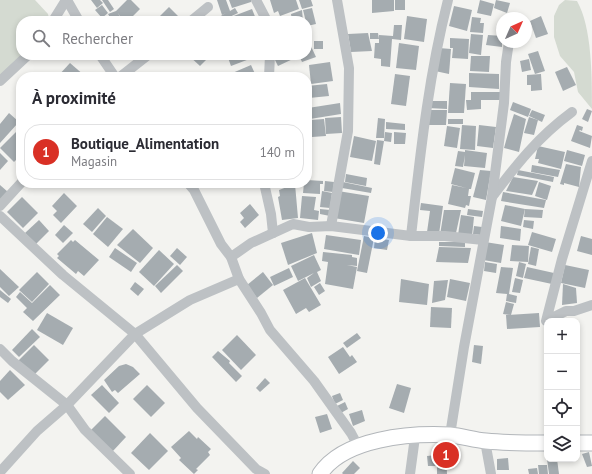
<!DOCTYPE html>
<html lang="fr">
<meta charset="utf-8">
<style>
body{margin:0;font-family:"PT Sans",sans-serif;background:#f2f2f3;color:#2b2b33}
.controls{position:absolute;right:12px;bottom:12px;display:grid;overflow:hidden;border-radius:8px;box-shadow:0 2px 6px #0003}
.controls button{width:36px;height:36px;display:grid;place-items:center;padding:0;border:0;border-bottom:1px solid #e1e1e2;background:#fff;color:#2b2b33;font:20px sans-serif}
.compass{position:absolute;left:496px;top:12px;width:36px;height:36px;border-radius:50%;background:#fff;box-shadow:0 2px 6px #0003;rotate:45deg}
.you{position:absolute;left:378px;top:233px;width:14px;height:14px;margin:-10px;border:3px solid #fff;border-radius:50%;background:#1a73e8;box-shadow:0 0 0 6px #1a73e833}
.badge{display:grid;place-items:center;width:26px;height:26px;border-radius:50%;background:#d93025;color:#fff;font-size:13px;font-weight:700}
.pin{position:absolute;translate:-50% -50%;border:2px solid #fff;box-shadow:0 1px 4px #0006}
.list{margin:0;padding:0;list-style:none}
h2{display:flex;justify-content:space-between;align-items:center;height:52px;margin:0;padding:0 16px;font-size:17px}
h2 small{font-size:13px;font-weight:400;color:#7c7c81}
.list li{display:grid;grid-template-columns:26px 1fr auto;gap:12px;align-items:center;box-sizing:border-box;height:56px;margin:0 8px 8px;padding:0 8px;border:1px solid #e1e1e2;border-radius:16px}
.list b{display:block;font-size:15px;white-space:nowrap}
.list p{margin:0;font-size:13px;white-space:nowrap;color:#7c7c81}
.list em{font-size:13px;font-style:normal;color:#7c7c81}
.icon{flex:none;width:22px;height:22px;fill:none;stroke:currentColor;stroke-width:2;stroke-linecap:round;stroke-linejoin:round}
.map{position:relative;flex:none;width:592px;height:474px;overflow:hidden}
.search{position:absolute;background:#fff;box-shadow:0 2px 6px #0003;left:16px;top:16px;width:296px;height:44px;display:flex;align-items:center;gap:10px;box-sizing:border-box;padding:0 14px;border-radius:16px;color:#7c7c81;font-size:15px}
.panel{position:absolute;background:#fff;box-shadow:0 2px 6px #0003;left:16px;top:72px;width:296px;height:116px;border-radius:16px}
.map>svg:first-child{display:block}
</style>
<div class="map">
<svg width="592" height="474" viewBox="0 0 592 474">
<rect width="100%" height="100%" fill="#f3f3f0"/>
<g fill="#d4dad1">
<polygon points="0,0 35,0 48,14 49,19 48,21 21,21 21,55 0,84"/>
<path d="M565 0 577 1C592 27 592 76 592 109L578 92 574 72 560 56 554 37V16L559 5Z"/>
</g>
<g fill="#a5acb0">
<polygon points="91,0 100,0 103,3 97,8"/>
<polygon points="102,0 108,0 114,9 110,12"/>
<polygon points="127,0 131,0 140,9 128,21 123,21 118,13 122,21 112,21 108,14 116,11"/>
<polygon points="217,0 226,0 230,11 235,8 238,13 221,21 219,17 226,13 222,15"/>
<polygon points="229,0 251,0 251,2 232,8"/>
<polygon points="270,0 296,0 299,9 280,16 278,11 274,13"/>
<polygon points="299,0 311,0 313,6 302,9"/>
<polygon points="372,0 394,0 394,11 372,13"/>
<rect x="395" y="0" width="10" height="10"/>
<polygon points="480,0 494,4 491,16 477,13"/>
<polygon points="496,0 510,3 507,13 494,8"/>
<polygon points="102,5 108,13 102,18 95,10"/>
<polygon points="454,6 472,10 467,31 449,26"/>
<polygon points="169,7 182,20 181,21 156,20"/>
<polygon points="312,8 316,24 307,26 303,10"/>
<polygon points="252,9 256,19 261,17 262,21 233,21 231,17"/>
<polygon points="302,10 303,21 292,21 291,14"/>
<polygon points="407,16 427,19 424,42 404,39"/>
<polygon points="541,16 548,34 536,38 530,21"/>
<polygon points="472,17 481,18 480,23 484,23 483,33 470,32"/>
<polygon points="394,25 402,25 401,40 392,39 390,67 381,66 381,59 374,58 375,43 379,43 379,35 393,36"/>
<polygon points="368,33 372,51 351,52 348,34"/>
<polygon points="370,33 378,33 379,39 370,39"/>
<polygon points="471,34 483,35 481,55 469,53"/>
<polygon points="488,35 502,36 502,47 486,45"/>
<polygon points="450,38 469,39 468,59 452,58 453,48 450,48"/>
<rect x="314" y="41" width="9" height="8"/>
<polygon points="309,42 316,57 302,62 299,55 307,55 307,43"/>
<polygon points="399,43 419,46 416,70 396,68"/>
<polygon points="439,48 451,49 449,74 435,71"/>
<polygon points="538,51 545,71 535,74 528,54"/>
<polygon points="188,55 211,55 200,66"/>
<polygon points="227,55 260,55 231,66"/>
<polygon points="281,55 296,55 297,57 278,66 274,58"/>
<polygon points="471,56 490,56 489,72 470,71"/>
<polygon points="529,59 531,70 522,72 520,61"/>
<polygon points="330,62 333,81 311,84 309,65"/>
<polygon points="70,63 85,76 85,77 57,77"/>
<polygon points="251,65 256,76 223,77"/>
<polygon points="567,67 576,85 563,91 555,72"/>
<polygon points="469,73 499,74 499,89 469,87"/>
<polygon points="395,74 410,76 406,106 391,104"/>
<polygon points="541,74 542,90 531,91 531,85 527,85 527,75"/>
<polygon points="450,83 466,84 464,113 448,113"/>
<polygon points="327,84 329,96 309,98 307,86"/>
<polygon points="471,92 501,92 501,100 481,100 481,109 467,110 466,100 471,100"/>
<polygon points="428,101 447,101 447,109 428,108"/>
<polygon points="513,102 531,109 528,117 510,110"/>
<polygon points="340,103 341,114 310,119 308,108"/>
<polygon points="587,109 592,111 588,122 582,119"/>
<polygon points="428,110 447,110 446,125 428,125"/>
<polygon points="532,110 545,115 542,122 529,116"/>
<polygon points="9,113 18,121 16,122 18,123 0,143 0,124"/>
<polygon points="514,114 526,119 519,152 504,148 509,130 519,133 509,130"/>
<polygon points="341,117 342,133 326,134 325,118"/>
<polygon points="529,117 538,120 534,135 524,133"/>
<polygon points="378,118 385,119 384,138 376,138"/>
<polygon points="324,119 326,136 312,137 310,120"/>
<rect x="448" y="119" width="15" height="5"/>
<polygon points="386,122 405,124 405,130 386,129"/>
<polygon points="462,125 476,126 475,150 460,149"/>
<polygon points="479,125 496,127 493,148 477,146"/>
<polygon points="577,125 583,127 582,131 580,130 579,131 592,136 590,148 571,141"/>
<polygon points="447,126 460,128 457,148 444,146"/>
<polygon points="16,132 21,137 21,155 14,162 0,148"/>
<polygon points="385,132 392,133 391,142 384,141"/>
<polygon points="394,132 406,133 405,144 394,144"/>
<polygon points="354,136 376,141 372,161 350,157"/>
<polygon points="377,140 384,141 380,165 374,164"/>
<polygon points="538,146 565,152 561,169 538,163 539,159 535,159"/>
<polygon points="465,150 487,153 485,168 464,166 465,155 463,167 455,166 458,151 465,152"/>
<polygon points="567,150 585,155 582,166 564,161"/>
<polygon points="0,153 8,161 0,170"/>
<polygon points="566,164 581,167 579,187 564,183 564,185 560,184"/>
<polygon points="532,165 560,170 558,177 531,172"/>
<polygon points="455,168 475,173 471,189 469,189 468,196 471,196 469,206 466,205 465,208 448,204 452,185 466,188 451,184"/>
<polygon points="480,170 491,171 486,200 473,197"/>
<polygon points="518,170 554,177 553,182 517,175"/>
<polygon points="346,174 367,178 366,186 345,182"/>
<polygon points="513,177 538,181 532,195 506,191"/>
<polygon points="307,180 323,181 323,184 320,184 320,194 303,193 304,183 307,183"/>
<polygon points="325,181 334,182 333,192 324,191"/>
<polygon points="343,182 372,188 371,193 342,188"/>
<polygon points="539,182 551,186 547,200 535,196"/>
<polygon points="295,184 298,218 282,220 278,197 280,196 279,190"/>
<polygon points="0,185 8,192 0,200"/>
<polygon points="322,191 332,193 330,208 320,207"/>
<polygon points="338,191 369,196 364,223 334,218"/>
<polygon points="503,192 546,200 544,208 501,201"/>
<polygon points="64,193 77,206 61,223 53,215 57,211 52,206"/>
<polygon points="302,196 316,197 314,210 319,211 318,220 300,218"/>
<polygon points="22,197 38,213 23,228 7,212"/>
<polygon points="421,203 443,206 439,234 427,232 430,211 420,210"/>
<polygon points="250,204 259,215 245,228 240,222 244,218 240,213"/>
<polygon points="505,205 525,209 521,226 501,221"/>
<polygon points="98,208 106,216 92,232 83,224"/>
<polygon points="320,209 330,210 330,216 320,214"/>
<polygon points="468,209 483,211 482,217 467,215"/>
<polygon points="525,209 543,210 542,218 524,217"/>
<polygon points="444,210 461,210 456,233 440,235"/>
<polygon points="461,215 474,217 472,236 458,235"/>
<polygon points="107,217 123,229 108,247 93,234"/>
<polygon points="39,220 49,231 36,244 25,233"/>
<polygon points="524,220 534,221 533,229 523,227"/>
<polygon points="64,225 73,233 63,243 55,235"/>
<polygon points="474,226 482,227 481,235 473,234"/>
<polygon points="501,226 521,229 520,241 500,238"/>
<polygon points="133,229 153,248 140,263 117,245"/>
<polygon points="532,232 556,239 552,252 528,245"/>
<polygon points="312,233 317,253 288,265 281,243"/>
<polygon points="326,235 361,240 359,255 324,249"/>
<polygon points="364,236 374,238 367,273 357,271"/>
<polygon points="581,236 592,239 592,255 577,251"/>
<polygon points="375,238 389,240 387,250 374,248"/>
<polygon points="71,240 73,242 75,240 99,260 84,276 78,271 76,274 57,258 59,256 57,254"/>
<polygon points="439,242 465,242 465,247 439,246"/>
<polygon points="485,242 504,245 501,263 483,260"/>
<polygon points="512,245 529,246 528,262 510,261"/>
<polygon points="439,247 471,248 468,263 436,262"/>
<polygon points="531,247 539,249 536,266 528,264"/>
<polygon points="115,248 137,263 131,272 109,257"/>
<polygon points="177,248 187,257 180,265 170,256"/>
<polygon points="159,250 174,264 154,286 139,272"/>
<polygon points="323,252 352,255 352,257 357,258 357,266 347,265 357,267 353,289 325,284 328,262 322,261"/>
<polygon points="314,255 321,270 317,272 321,281 311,287 307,278 314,273 298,281 291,266"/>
<polygon points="485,262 497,264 496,273 484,271"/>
<polygon points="519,262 526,264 523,278 516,276"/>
<polygon points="177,265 183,271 161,293 155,286"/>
<polygon points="565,265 589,270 585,288 561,283"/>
<polygon points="501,267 513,268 509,294 517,296 516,303 506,301 507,294 496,293"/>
<polygon points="527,267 554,273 552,284 524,278"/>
<polygon points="289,268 293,277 274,286 270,277"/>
<polygon points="0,269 19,287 9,296 0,287"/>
<polygon points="37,272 49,284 32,302 19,290"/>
<polygon points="263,272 273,285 257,298 247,285"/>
<polygon points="305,278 321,305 309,312 306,308 296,314 283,290"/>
<polygon points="515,278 523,280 520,293 512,292"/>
<polygon points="401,279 429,284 427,305 399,302"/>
<polygon points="450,279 470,283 466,301 447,297"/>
<polygon points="448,280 445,300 432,303 434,281"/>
<polygon points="135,282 144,289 138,296 130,289"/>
<polygon points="320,283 325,291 319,295 314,287"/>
<polygon points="563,284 576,288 577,303 562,305"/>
<polygon points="50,285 60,295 33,321 23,312 27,308 16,297 20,292 32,303"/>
<polygon points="0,290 11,299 8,303 0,297"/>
<polygon points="506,302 514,304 511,315 503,314"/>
<polygon points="431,307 452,308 451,328 430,327"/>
<polygon points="47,313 73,328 63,345 37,330"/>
<polygon points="539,313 540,327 507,329 506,315"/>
<polygon points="32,329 40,337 19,357 12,350"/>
<polygon points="357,333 361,338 347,348 343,343"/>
<polygon points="237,335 256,355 241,370 222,350"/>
<polygon points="34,345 49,360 33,376 18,361"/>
<polygon points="474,345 483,346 481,364 472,362"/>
<polygon points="343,347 350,357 352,355 357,362 339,374 328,357"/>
<polygon points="218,351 230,361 229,363 242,376 236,382 212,357"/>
<polygon points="126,364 133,367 140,374 118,393 115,390 112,392 104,380 119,366"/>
<polygon points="10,370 25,385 8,400 0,392 0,381"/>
<polygon points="265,378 270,383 260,392 256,388"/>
<polygon points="397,384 411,388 404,413 389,408"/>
<polygon points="102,385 119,403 109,413 91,395"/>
<polygon points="147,385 165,403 151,417 133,399"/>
<polygon points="340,393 343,400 335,404 332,396"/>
<polygon points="345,402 348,409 339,414 335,407"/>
<polygon points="362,410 365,421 353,426 349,414"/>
<polygon points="327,414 332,429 320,433 315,417"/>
<polygon points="105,416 126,437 112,452 90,431"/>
<polygon points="189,431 197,439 198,437 211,449 208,452 210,455 196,469 198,470 194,474 179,460 181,458 171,447"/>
<polygon points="150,433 168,451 149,470 131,453"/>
<polygon points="589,452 592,466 587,467 582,454"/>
<polygon points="446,454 447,474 437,474 437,466 428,466 427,456"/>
<polygon points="508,458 509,470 497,470 497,459"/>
<polygon points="547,459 557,459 559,474 549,474"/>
<polygon points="353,461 360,468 354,474 343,474 342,473"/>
<polygon points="538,465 547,465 548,474 539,474"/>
<polygon points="537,468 538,474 529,474 528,469"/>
</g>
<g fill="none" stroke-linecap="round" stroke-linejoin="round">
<g stroke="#b2b6ba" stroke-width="17">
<g id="secondary">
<polyline points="577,443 592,443"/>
<path d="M320 474C344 438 410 433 450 435 462 436 474 440 486 441 506 443 527 443 547 443"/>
</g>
</g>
<g stroke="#bdc1c4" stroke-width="10">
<polyline points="67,0 79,21"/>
<polyline points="256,0 267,21"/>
<polyline points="53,21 66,0"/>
<polyline points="191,21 208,7"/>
<polyline points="100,55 115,77"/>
<polyline points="120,77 148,55"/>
<polyline points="269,77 270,55"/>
<polyline points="0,81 28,55"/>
<polyline points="592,161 562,259 546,321 566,311 574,311 592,305"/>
<polyline points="188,183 194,190 221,244 231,257 239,279 261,313 270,330 314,381 351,433 358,446"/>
<polyline points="264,183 271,214 273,233"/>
<path d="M492 197C517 164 538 137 572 112"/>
<polyline points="0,206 21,183"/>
<polyline points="0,216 63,275 135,334 197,408 256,469 265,474"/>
<polyline points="331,226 348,131 349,68 337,0"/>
<path d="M411 236C420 157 428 78 448 0"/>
<polyline points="231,257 251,243 293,224 309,227 331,226 411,236 445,236 483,240"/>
<polyline points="0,349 12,361 67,405 85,430 130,474"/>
<polyline points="450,435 464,347 492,197 504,103 506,62 509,42"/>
<polyline points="485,441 491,474"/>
<polyline points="0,472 37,431 67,405 135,334 190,300 239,279"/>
<polyline points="410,474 415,437"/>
</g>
<use href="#secondary" stroke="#fff" stroke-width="15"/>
</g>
</svg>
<div class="controls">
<button>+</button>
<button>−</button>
<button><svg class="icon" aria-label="locate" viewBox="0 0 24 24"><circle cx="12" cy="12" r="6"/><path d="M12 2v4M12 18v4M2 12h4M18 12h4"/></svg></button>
<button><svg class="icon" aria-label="layers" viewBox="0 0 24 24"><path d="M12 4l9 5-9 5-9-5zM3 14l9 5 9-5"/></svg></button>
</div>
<svg class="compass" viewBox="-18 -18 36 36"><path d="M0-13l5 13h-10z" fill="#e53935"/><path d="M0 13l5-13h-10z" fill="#7c7c81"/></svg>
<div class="you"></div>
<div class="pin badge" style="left:446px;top:455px">1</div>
<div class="search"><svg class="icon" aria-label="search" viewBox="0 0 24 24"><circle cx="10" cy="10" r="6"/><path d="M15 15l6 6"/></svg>Rechercher</div>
<section class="panel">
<h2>À proximité<small></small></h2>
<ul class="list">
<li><span class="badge">1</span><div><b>Boutique_Alimentation</b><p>Magasin</p></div><em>140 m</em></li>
</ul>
</section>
</div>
